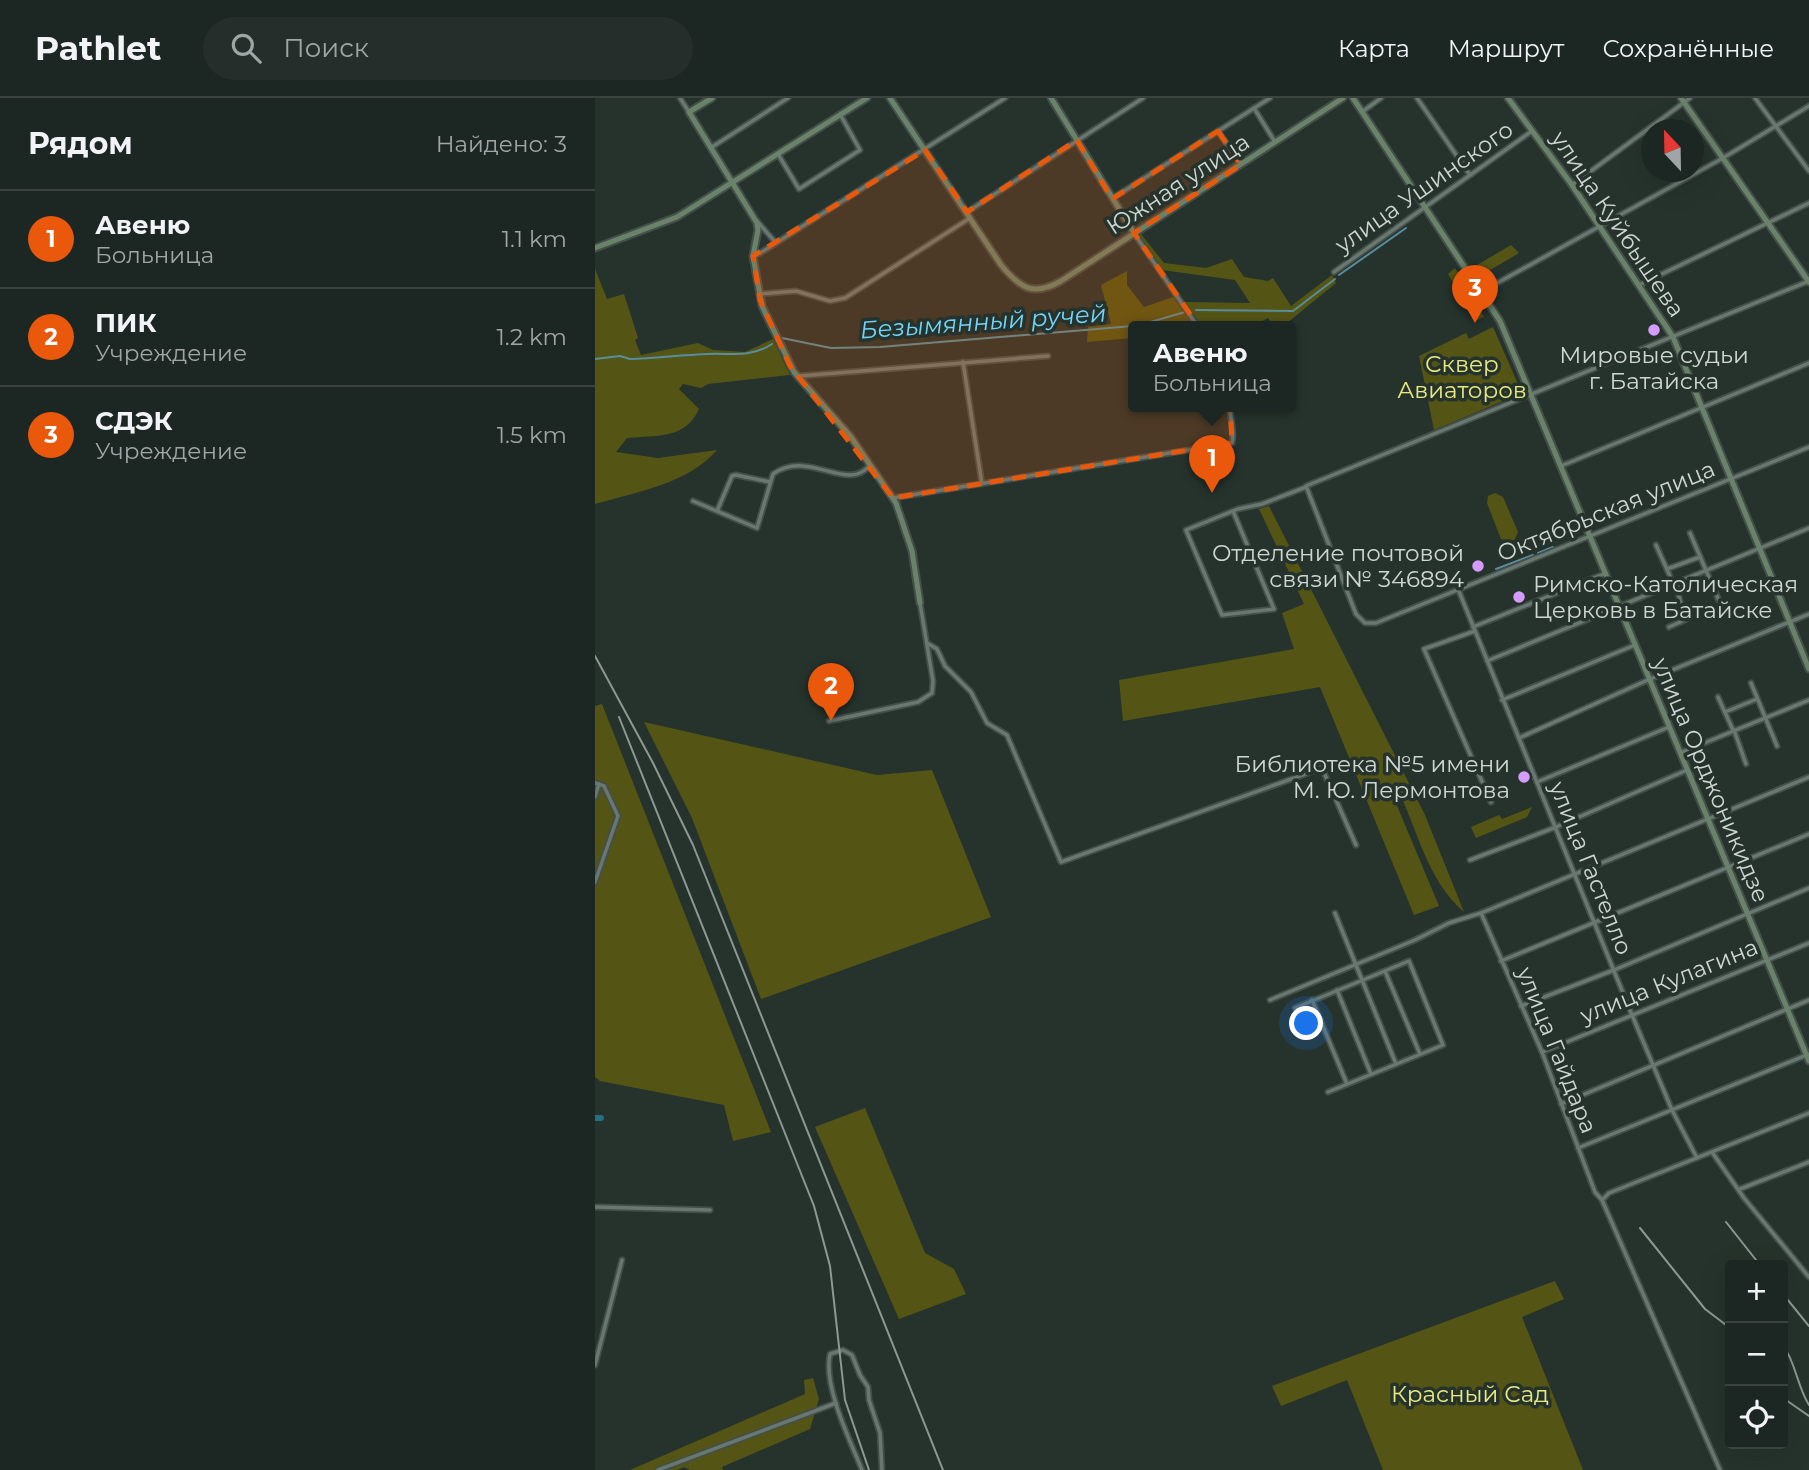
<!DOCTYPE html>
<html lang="ru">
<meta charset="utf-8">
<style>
body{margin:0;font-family:Montserrat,sans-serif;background:#252e2a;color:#f1f3f6}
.controls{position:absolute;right:21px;bottom:21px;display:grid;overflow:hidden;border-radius:7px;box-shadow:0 7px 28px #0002}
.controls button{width:63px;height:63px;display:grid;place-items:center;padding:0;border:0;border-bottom:2px solid #3a4340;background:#1c2622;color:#f1f3f6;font:35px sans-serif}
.compass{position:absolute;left:1046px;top:21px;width:63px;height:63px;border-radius:50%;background:#1c2622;box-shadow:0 7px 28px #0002;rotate:338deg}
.you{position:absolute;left:712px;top:926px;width:24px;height:24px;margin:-18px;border:5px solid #fff;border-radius:50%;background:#1a73e8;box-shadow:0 0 0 10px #1a73e833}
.badge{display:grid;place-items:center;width:46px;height:46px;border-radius:50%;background:#ea580c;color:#fff;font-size:23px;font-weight:700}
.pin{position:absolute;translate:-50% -58px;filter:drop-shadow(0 2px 4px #0008)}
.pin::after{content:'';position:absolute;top:37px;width:24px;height:21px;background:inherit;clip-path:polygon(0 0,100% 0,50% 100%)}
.popup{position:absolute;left:533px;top:223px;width:168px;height:91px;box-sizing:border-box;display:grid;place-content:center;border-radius:7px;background:#1c2622;filter:drop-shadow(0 2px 5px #0005);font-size:23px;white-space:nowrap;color:#a0a5a5}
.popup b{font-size:26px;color:#f1f3f6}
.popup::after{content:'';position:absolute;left:50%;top:100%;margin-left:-14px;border:14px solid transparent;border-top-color:#1c2622}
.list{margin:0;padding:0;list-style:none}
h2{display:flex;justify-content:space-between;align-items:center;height:91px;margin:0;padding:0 28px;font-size:30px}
h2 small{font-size:23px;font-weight:400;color:#a0a5a5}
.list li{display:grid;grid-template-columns:46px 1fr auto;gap:21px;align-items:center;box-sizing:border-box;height:98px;padding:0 28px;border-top:2px solid #3a4340}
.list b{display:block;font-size:26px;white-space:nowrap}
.list p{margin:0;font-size:23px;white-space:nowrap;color:#a0a5a5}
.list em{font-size:23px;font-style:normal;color:#a0a5a5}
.icon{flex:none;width:38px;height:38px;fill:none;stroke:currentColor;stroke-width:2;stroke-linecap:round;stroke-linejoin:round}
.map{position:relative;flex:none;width:1214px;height:1372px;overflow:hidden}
header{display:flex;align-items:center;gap:42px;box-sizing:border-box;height:98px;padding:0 35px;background:#1c2622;border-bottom:2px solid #3a4340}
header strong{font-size:33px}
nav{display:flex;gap:38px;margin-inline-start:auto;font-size:24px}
.search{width:490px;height:63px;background:#252e2a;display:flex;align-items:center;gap:18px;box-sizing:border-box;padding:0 24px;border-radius:38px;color:#a0a5a5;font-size:26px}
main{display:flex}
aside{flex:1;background:#1c2622}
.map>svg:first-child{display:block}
</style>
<header>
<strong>Pathlet</strong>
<div class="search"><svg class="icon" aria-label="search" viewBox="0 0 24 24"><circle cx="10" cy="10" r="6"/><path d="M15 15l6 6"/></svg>Поиск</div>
<nav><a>Карта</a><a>Маршрут</a><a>Сохранённые</a></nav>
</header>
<main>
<aside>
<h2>Рядом<small>Найдено: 3</small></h2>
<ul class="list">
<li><span class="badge">1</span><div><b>Авеню</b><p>Больница</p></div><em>1.1 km</em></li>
<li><span class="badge">2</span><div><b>ПИК</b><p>Учреждение</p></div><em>1.2 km</em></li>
<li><span class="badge">3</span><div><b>СДЭК</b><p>Учреждение</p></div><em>1.5 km</em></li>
</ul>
</aside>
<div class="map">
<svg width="1214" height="1372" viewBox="0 0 1214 1372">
<rect width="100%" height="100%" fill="#26332d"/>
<g fill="#545514">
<polygon points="546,136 569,165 611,170 637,161 649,179 673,183 678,180 696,208 737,177 741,185 687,229 679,229 673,220 664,225 662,223 651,229 608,229 589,204 655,205 640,182 567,172 544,137"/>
<polygon points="916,147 924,155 887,177 885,174 881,177 877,170"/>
<polygon points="860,170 887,215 889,219 880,223 853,176"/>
<path d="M0 171 12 201 29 196 43 240 40 242 46 257 103 245 118 252 150 254 178 241 195 277 113 286 106 290 88 286 84 291 104 311C90 342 61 337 32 340L21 354 63 360 122 352C93 386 41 394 0 406Z"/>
<polygon points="532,173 532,187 549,209 578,199 599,229 538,229 538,240 492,244 493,229 516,226 506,187"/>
<polygon points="898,229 927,295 839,332 824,258 871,235 874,241"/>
<polygon points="900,395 908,399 923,434 920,441 916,444 906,441 892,405 893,398"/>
<path d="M674 408 830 717 869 814C831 781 823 731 801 688L795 691 844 808 819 817 725 589 528 623 524 582 699 551 687 515 709 506 664 411Z"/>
<polygon points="7,606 176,1034 138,1043 129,1007 5,983 0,979 0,608"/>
<polygon points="49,624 282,677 337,672 396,819 166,901 97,720"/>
<polygon points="937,709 932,719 881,740 876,729 904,717 907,721"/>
<polygon points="270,1010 330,1155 359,1171 371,1196 304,1221 220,1029"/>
<polygon points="960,1183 969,1201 927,1219 988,1372 788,1372 752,1282 686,1308 677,1288"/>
<polygon points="218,1280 224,1301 215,1331 127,1369 128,1372 95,1372 89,1369 82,1372 35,1372 210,1296 209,1282"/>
</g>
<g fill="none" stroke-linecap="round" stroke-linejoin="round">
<g stroke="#578d9d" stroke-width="2">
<polyline points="744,177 811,130"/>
<polyline points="601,212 698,213 740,181"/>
<polyline points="187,240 236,250 285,249 526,229 545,227 590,214"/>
<path d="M0 261 25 258 35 261C61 260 87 257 113 256 136 255 156 260 177 246"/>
<polyline points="943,455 958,449"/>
<polyline points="901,471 938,457"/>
</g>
<polyline stroke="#246e86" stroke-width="6" points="0,1020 6,1020"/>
<g stroke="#444f4a" stroke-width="7">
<g id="street">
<polyline points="85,0 94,14"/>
<polyline points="822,0 875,77"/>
<polyline points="1160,0 1214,73"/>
<polyline points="659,10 680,44"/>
<polyline points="767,14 786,0"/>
<polyline points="623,33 646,66"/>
<polyline points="117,49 193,0"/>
<polyline points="183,56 204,91 265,52 245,16"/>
<polyline points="977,87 1095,0"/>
<polyline points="518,100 675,0"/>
<polyline points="372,114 548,0"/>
<polyline points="162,123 181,145"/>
<polyline points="539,135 603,229"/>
<polyline points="158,158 165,155 410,0"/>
<polyline points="739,174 937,33"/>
<polyline points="1214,183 711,388 761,516 770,525 781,525 1214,349"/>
<polyline points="1044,187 1214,105"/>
<polyline points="886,194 1128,60 1214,8"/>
<polyline points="165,196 201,193 235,203 250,200 375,120"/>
<polyline points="368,264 387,386"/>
<polyline points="204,278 453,258"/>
<polyline points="966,368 1214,265"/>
<path d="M298 400 637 345C640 334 635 321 635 309"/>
<path d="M98 403 162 430 178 376C213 350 252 396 275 367"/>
<polyline points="122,413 137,378 141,377 175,384"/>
<polyline points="638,413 679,511 627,517 591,432 643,411 667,406 711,389"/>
<polyline points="1095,435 1128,512"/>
<polyline points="1061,447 1079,487"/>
<polyline points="1072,471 1105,459"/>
<polyline points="863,491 1037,917 1077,1012 1102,1060"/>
<polyline points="878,529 1011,475"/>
<polyline points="1074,529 1092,521 1087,511 1081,486"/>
<polyline points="880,533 829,551 896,704"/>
<polyline points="332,545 342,551 350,568 376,594 392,625 412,637 466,764 727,670 761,747"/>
<polyline points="892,563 1214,430"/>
<polyline points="1156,585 1182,648"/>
<polyline points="1123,599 1138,632"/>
<polyline points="907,602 1040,547"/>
<polyline points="1130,614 1162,601"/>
<polyline points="234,623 323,604 337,595 338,583 325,505"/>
<polyline points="1139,632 1151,666"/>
<polyline points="924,640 1055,581 1214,516"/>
<polyline points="1085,655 1214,602"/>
<polyline points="942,684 1074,629"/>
<polyline points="0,685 9,688 23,718 0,784"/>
<polyline points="0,699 4,686"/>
<polyline points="875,762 961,729 1092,672"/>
<polyline points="740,815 801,966"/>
<polyline points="886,815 947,954 1000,1094 1007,1102 1125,1372"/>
<polyline points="906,863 1214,736"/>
<polyline points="790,873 825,956"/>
<polyline points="742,892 776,976"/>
<polyline points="675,902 820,842 854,825 886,815 1214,679"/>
<polyline points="717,902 752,986"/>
<polyline points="926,908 1019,872 1214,790"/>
<polyline points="700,910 814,863 848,947 733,994"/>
<polyline points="947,954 1214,845"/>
<polyline points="966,1006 1214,902"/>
<polyline points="983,1050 1214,956"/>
<polyline points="1117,1054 1149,1100 1214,1179"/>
<polyline points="1145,1091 1214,1064"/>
<polyline points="1007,1102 1014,1095 1214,1015"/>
<polyline points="0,1109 115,1112"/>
<polyline points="0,1267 27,1162"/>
<polyline points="63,1372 241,1305"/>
<path d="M267 1372C255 1342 228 1288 235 1256L248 1252 257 1257 265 1277 273 1289 274 1302 285 1335 287 1372"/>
</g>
</g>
<g stroke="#444f4a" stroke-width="9">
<g id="secondary">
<polyline points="117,0 94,14 162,125 163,132 158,158 167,208 199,274 256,339 301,405 317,453 325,505"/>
<path d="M295 0 406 167C425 190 438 199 466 183L748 0"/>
<polyline points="456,0 539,135"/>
<polyline points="758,0 905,223 1214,963"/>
<polyline points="913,0 977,87 1078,239 1214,571"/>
<polyline points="1086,0 1214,184"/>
<polyline points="0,150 82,119 272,0"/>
</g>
</g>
<use href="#street" stroke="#697771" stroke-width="3.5"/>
<use href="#secondary" stroke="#698269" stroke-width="5"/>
<g stroke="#8e9893" stroke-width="2">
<polyline points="0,558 58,665 98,747 348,1372"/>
<polyline points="24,619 219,1108 235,1168 250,1302 274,1372"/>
<polyline points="1131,1124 1165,1167"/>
<polyline points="1045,1130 1110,1211 1135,1230"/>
<polyline points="1188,1196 1214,1228"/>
<path d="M1188 1247C1201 1265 1202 1288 1214 1307"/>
<polyline points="1188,1300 1214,1318"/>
</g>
</g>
<path fill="#e8590c" fill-opacity="0.2" stroke="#e8590c" stroke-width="5" stroke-dasharray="14 9" stroke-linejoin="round" d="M623 33 646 67 539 135 644 287 635 307 637 345 298 400 195 268 165 202 158 158 330 52 372 114 482 42 517 101Z"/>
<g fill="#d49cfc" stroke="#26332d" stroke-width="2.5">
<circle cx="1059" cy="232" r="7"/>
<circle cx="883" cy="468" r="7"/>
<circle cx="924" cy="499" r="7"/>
<circle cx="929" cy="679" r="7"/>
</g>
<g text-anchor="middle" stroke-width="7" stroke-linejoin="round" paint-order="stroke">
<g font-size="23" fill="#ced6d2" stroke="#26332d">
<text transform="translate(583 86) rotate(-33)" y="8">Южная улица</text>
<text transform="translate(829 89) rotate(-35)" y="8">улица Ушинского</text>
<text transform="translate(1023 126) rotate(56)" y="8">улица Куйбышева</text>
<text transform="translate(1011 413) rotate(-22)" y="8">Октябрьская улица</text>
<text transform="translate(1116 682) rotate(67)" y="8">улица Орджоникидзе</text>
<text transform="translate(996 770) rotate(68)" y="8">улица Гастелло</text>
<text transform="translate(1074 883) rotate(-22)" y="8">улица Кулагина</text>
<text transform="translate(962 952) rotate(68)" y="8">улица Гайдара</text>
</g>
<g font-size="23" fill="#ced6d2" stroke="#26332d" text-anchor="end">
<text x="1059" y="265" text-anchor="middle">Мировые судьи<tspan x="1059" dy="26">г. Батайска</tspan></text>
<text x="869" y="463">Отделение почтовой<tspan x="869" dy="26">связи № 346894</tspan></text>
<text x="938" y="494" text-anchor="start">Римско-Католическая<tspan x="938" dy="26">Церковь в Батайске</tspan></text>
<text x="915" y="674">Библиотека №5 имени<tspan x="915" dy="26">М. Ю. Лермонтова</tspan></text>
</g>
<g font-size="23" fill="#e7e97e" stroke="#26332d">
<text x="867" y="274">Сквер<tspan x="867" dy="26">Авиаторов</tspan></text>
<text x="875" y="1304">Красный Сад</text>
</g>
<g font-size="24" font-style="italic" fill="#72d4f7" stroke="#26332d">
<text transform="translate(388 224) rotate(-4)" y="8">Безымянный ручей</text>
</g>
</g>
</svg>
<div class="controls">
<button>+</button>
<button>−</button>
<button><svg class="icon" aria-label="locate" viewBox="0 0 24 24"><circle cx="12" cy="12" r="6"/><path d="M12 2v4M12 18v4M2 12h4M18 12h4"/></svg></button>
</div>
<svg class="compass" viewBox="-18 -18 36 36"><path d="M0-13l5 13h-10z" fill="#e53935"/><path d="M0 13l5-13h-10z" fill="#a0a5a5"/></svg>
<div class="you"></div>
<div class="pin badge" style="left:617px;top:395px">1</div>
<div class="popup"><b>Авеню</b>Больница</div>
<div class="pin badge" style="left:236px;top:623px">2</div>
<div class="pin badge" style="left:880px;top:225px">3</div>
</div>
</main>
